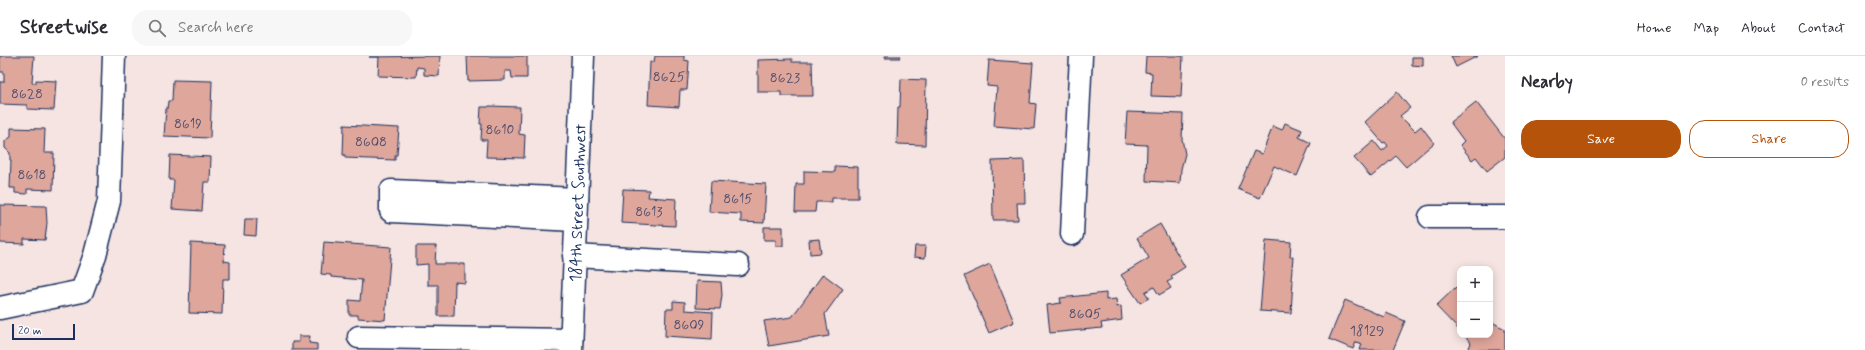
<!DOCTYPE html>
<meta charset="utf-8">
<style>
body{margin:0;font-family:Mynerve,sans-serif;background:#f7f7f7;color:#2b2b33}
.controls{position:absolute;right:12px;bottom:12px;display:grid;overflow:hidden;border-radius:8px;box-shadow:0 2px 10px #0003}
.controls button{width:36px;height:36px;display:grid;place-items:center;padding:0;border:0;border-bottom:1px solid #e1e1e2;background:#fff;color:#2b2b33;font:20px sans-serif}
.scale{position:absolute;left:12px;bottom:10px;width:63px;box-sizing:border-box;padding-left:4px;border:2px solid #1b2f5e;border-top:0;font-size:11px;line-height:14px;white-space:nowrap;color:#1b2f5e;-webkit-text-stroke:3px #fff;paint-order:stroke}
.list{margin:0;padding:0;list-style:none}
h2{display:flex;justify-content:space-between;align-items:center;height:52px;margin:0;padding:0 16px;font-size:17px}
h2 small{font-size:13px;font-weight:400;color:#7c7c81}
.actions{display:flex;gap:8px;padding:12px 16px}
.actions a{flex:1;padding:9px 0;border:1px solid #b45309;border-radius:16px;text-align:center;font-size:14px;color:#b45309}
.actions .main{background:#b45309;color:#fff}
.icon{flex:none;width:22px;height:22px;fill:none;stroke:currentColor;stroke-width:2;stroke-linecap:round;stroke-linejoin:round}
.map{position:relative;flex:none;width:1505px;height:294px;overflow:hidden}
header{display:flex;align-items:center;gap:24px;box-sizing:border-box;height:56px;padding:0 20px;background:#fff;border-bottom:1px solid #e1e1e2}
header strong{font-size:19px}
nav{display:flex;gap:22px;margin-inline-start:auto;font-size:14px}
.search{width:280px;height:36px;background:#f7f7f7;display:flex;align-items:center;gap:10px;box-sizing:border-box;padding:0 14px;border-radius:16px;color:#7c7c81;font-size:15px}
main{display:flex}
aside{flex:1;background:#fff}
.map>svg:first-child{display:block}
</style>
<header>
<strong>Streetwise</strong>
<div class="search"><svg class="icon" aria-label="search" viewBox="0 0 24 24"><circle cx="10" cy="10" r="6"/><path d="M15 15l6 6"/></svg>Search here</div>
<nav><a>Home</a><a>Map</a><a>About</a><a>Contact</a></nav>
</header>
<main>
<div class="map">
<svg width="1505" height="294" viewBox="0 0 1505 294">
<rect width="100%" height="100%" fill="#f5e4e1"/>
<filter id="ink" filterUnits="userSpaceOnUse"><feTurbulence type="fractalNoise" baseFrequency=".025" numOctaves="2"/><feDisplacementMap in="SourceGraphic" scale="8" xChannelSelector="R" yChannelSelector="G"/><feConvolveMatrix kernelMatrix="1 2 1 2 8 2 1 2 1" color-interpolation-filters="sRGB"/></filter>
<g filter="url(#ink)">
<g fill="#dfa69b" stroke="#1b2f5e">
<polygon points="0,0 34,0 32,27 36,27 36,24 56,25 54,54 27,53 27,49 0,48 0,26 4,26 4,16 0,16"/>
<polygon points="440,0 439,20 424,19 424,12 417,11 416,21 378,20 379,1 369,1"/>
<polygon points="467,0 527,0 527,22 512,22 511,15 505,15 505,24 468,25"/>
<polygon points="655,0 684,0 684,4 689,5 687,34 680,34 679,51 648,49 650,6 654,6"/>
<polygon points="885,0 901,0 900,2 885,2"/>
<polygon points="1146,0 1183,0 1181,41 1151,40 1152,17 1145,16"/>
<polygon points="1451,0 1478,0 1456,11"/>
<polygon points="1412,1 1423,1 1423,10 1412,9"/>
<polygon points="792,3 792,6 812,6 813,40 781,40 781,36 758,36 758,4"/>
<polygon points="989,4 1033,7 1030,47 1036,48 1034,73 994,70 997,31 987,30"/>
<polygon points="901,23 926,24 925,89 897,88 898,51 900,51"/>
<polygon points="173,24 212,25 210,82 164,80 166,53 167,53 168,45 172,45"/>
<polygon points="1397,36 1410,52 1400,60 1415,75 1421,70 1434,87 1406,111 1396,100 1371,121 1354,102 1374,85 1382,95 1388,90 1385,86 1383,87 1365,66"/>
<polygon points="1476,46 1505,83 1505,101 1487,115 1476,101 1472,104 1460,89 1464,85 1450,66"/>
<polygon points="489,50 520,51 519,78 525,79 524,102 486,101 487,84 481,84 482,68 480,68 481,51 488,51"/>
<polygon points="1127,56 1183,58 1182,83 1185,98 1181,113 1180,127 1146,125 1147,89 1125,88"/>
<polygon points="1285,67 1302,74 1299,81 1311,87 1297,120 1274,110 1260,142 1238,133 1254,95 1262,98 1273,70 1282,74"/>
<polygon points="344,69 399,72 397,99 395,99 395,104 345,102 345,99 343,99"/>
<polygon points="11,72 45,73 44,97 54,97 53,134 27,133 27,138 15,137 15,132 10,132 11,104 10,104 10,97 5,92 5,85 11,81"/>
<polygon points="170,99 211,101 210,126 204,126 202,155 172,153 174,124 169,124"/>
<polygon points="1024,104 1025,147 1017,147 1018,164 993,164 992,105"/>
<polygon points="835,110 858,111 858,142 832,142 832,146 816,146 815,156 795,156 796,128 804,128 804,115 835,116"/>
<polygon points="711,125 766,128 764,167 741,166 741,158 709,156"/>
<polygon points="623,133 649,134 648,141 676,143 675,170 621,167"/>
<polygon points="0,149 46,150 47,167 45,184 24,183 24,188 0,187"/>
<polygon points="245,163 257,163 256,180 244,179"/>
<polygon points="1160,168 1185,211 1171,220 1173,223 1167,226 1171,232 1159,239 1154,231 1145,236 1149,242 1140,247 1121,219 1149,202 1137,182"/>
<polygon points="764,171 783,171 783,190 776,190 776,184 764,184"/>
<polygon points="819,183 821,197 810,198 809,184"/>
<polygon points="1266,184 1291,186 1290,201 1293,201 1291,224 1293,224 1291,257 1260,255"/>
<polygon points="324,186 391,191 385,264 358,262 358,259 349,259 349,244 360,245 362,224 331,221 331,219 321,218"/>
<polygon points="191,187 225,189 224,205 230,206 230,223 223,223 222,258 189,257"/>
<polygon points="416,190 436,190 435,208 465,208 465,227 455,226 454,260 438,260 438,229 428,229 428,208 416,209"/>
<polygon points="915,190 926,190 925,202 914,201"/>
<polygon points="990,208 1014,266 989,277 964,220"/>
<polygon points="823,218 843,233 825,258 829,280 769,290 764,265 792,261"/>
<polygon points="697,225 721,226 722,239 720,253 696,252"/>
<polygon points="1456,231 1460,234 1460,275 1436,250"/>
<polygon points="1106,237 1106,244 1116,243 1117,251 1121,250 1122,264 1101,267 1102,272 1050,277 1047,249 1061,247 1060,242"/>
<polygon points="1345,244 1384,261 1386,257 1405,265 1393,294 1360,294 1362,288 1356,286 1353,293 1329,283"/>
<polygon points="673,245 685,246 685,254 713,256 712,283 665,280 666,253 673,253"/>
<polygon points="1490,265 1505,273 1505,294 1468,294 1471,287 1464,279 1490,279"/>
<polygon points="299,280 310,280 309,287 317,288 317,294 292,294 292,286 299,286"/>
</g>
<g fill="none" stroke-linecap="round" stroke-linejoin="round">
<g stroke="#1b2f5e" stroke-width="25">
<g id="minor">
<polyline points="1430,161 1505,161"/>
<polyline points="576,164 391,155 391,135 577,143"/>
<polyline points="1072,178 1081,0"/>
<polyline points="574,200 738,209"/>
<polyline points="0,252 82,235 95,199 109,145 114,0"/>
<polyline points="359,281 571,284"/>
<polyline points="571,294 583,0"/>
</g>
</g>
<use href="#minor" stroke="#fff" stroke-width="22"/>
</g>
</g>
<g text-anchor="middle" stroke-width="3" stroke-linejoin="round" paint-order="stroke">
<g font-size="14" fill="#4c4d6d">
<text x="669" y="25">8625</text>
<text x="785" y="26">8623</text>
<text x="27" y="42">8628</text>
<text x="188" y="72">8619</text>
<text x="500" y="78">8610</text>
<text x="371" y="90">8608</text>
<text x="32" y="123">8618</text>
<text x="738" y="147">8615</text>
<text x="649" y="160">8613</text>
<text x="1085" y="262">8605</text>
<text x="689" y="273">8609</text>
<text x="1367" y="279">18129</text>
</g>
<g font-size="16" fill="#1b2f5e" stroke="#fff">
<text transform="translate(577 147) rotate(-88)" y="6">184th Street Southwest</text>
</g>
</g>
</svg>
<div class="controls">
<button>+</button>
<button>−</button>
</div>
<div class="scale">20 m</div>
</div>
<aside>
<h2>Nearby<small>0 results</small></h2>
<ul class="list">
</ul>
<div class="actions"><a class="main">Save</a><a>Share</a></div>
</aside>
</main>
